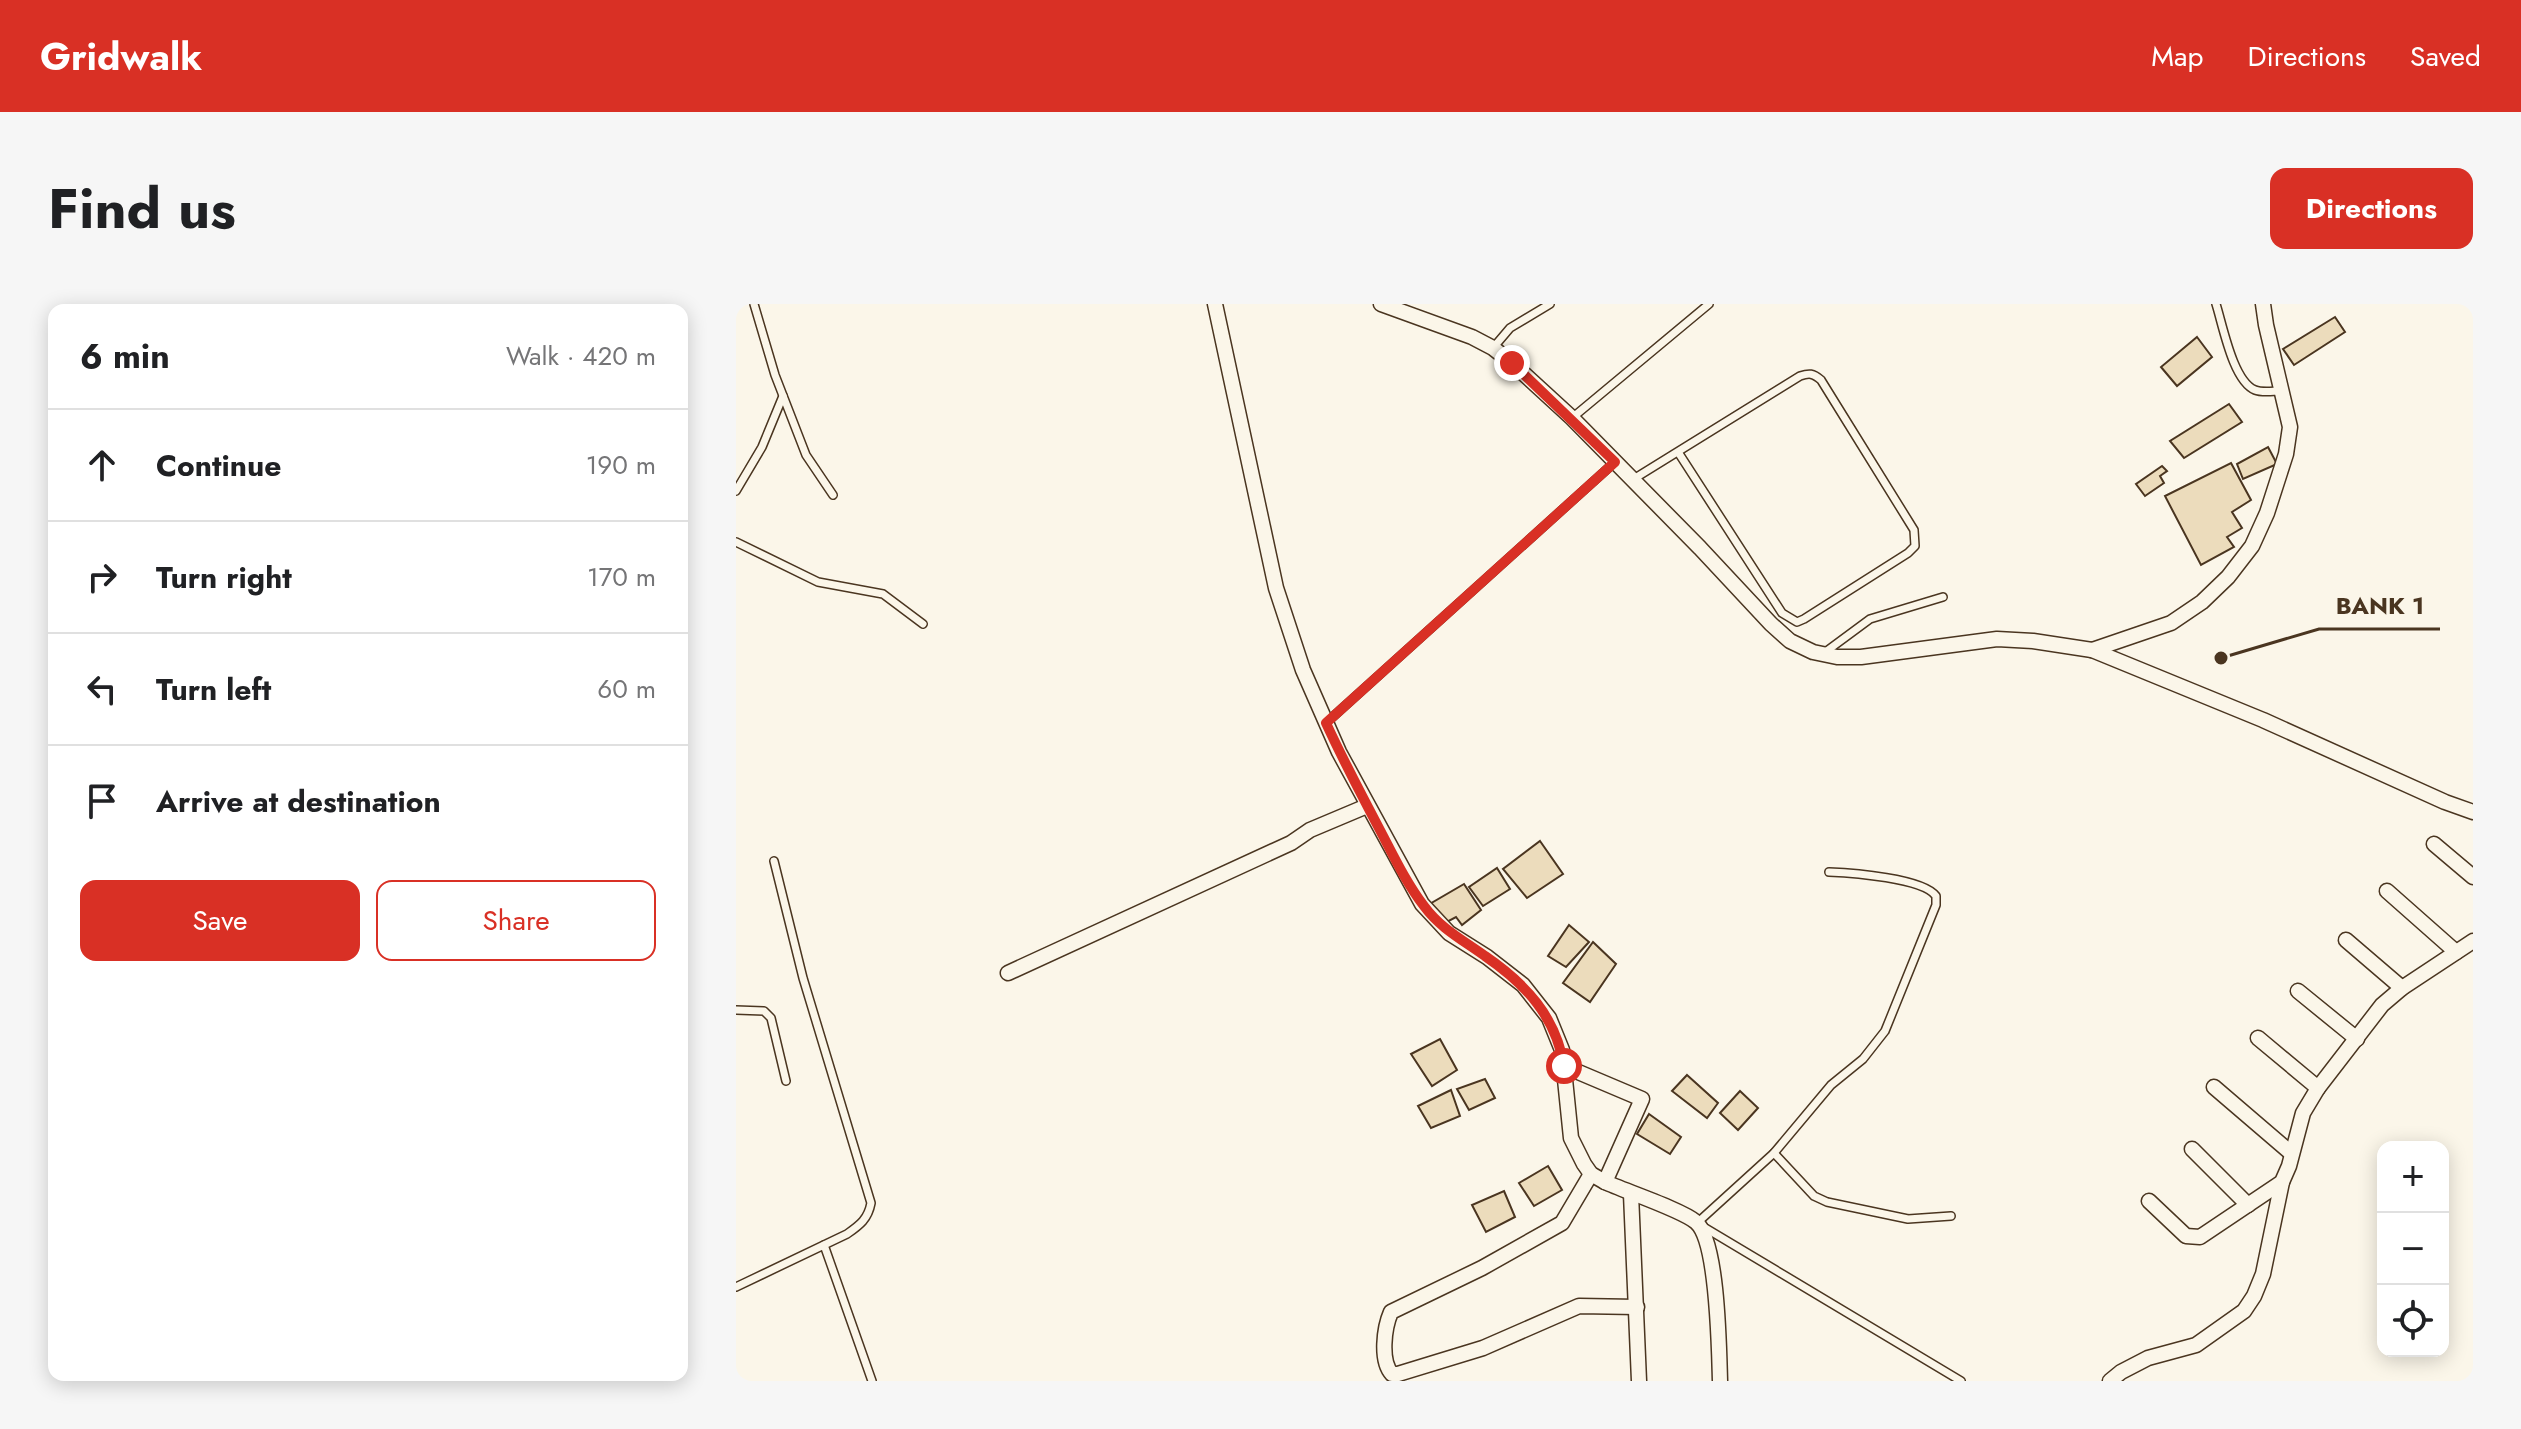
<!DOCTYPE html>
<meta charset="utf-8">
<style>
body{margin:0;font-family:Jost,sans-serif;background:#f6f6f6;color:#202124}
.controls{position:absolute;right:24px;bottom:24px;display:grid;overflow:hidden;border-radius:16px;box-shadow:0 4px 20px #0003}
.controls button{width:72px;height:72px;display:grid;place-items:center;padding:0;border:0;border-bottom:2px solid #e0e0e0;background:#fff;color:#202124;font:40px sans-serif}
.stop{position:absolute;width:24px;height:24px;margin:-18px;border:6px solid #d93025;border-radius:50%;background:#fff}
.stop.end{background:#d93025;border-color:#fff;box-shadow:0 2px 8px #0008}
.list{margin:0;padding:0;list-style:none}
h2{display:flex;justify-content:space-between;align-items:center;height:104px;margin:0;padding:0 32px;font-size:34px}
h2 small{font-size:26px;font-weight:400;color:#757577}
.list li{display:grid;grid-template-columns:52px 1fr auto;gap:24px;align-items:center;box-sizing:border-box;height:112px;padding:0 32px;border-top:2px solid #e0e0e0}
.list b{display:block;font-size:30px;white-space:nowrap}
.list em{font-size:26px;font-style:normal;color:#757577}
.actions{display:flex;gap:16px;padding:24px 32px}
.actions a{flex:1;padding:18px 0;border:2px solid #d93025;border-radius:16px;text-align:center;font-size:28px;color:#d93025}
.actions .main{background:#d93025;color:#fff}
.icon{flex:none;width:44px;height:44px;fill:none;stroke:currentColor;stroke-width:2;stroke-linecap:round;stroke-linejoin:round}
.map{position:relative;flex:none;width:1737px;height:1077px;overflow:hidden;border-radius:16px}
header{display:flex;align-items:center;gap:48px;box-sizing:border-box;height:112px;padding:0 40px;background:#d93025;color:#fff}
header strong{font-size:38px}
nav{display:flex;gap:44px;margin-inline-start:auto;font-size:28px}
.intro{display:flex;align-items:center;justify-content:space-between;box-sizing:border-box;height:192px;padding:0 48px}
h1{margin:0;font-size:56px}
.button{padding:20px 36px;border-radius:16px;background:#d93025;color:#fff;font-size:28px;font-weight:700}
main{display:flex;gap:48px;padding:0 48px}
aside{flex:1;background:#fff;border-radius:16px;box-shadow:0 4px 20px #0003}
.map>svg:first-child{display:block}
</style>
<header>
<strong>Gridwalk</strong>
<nav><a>Map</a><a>Directions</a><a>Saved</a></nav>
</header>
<div class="intro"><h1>Find us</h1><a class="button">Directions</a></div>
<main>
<aside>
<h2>6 min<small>Walk · 420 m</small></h2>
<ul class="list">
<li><svg class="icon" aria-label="ahead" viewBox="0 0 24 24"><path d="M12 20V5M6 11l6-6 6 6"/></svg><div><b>Continue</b></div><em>190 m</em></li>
<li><svg class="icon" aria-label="right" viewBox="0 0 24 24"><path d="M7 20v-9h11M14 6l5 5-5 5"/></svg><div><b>Turn right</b></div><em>170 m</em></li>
<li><svg class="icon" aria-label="left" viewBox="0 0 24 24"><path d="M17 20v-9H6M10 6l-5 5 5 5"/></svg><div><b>Turn left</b></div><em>60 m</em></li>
<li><svg class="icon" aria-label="arrive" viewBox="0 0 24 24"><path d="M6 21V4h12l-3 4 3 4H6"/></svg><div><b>Arrive at destination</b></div></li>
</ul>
<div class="actions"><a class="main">Save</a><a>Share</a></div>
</aside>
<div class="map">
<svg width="1737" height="1077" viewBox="0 0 1737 1077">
<rect width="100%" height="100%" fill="#fbf6e9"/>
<g fill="#ecdcbc" stroke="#4a3520" stroke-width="2">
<polygon points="1599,13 1609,28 1558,61 1547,45"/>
<polygon points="1461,33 1476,53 1441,82 1425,63"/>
<polygon points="1493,100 1506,118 1448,154 1434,137"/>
<polygon points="1532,143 1541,160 1507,175 1501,160"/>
<polygon points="1495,159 1515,196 1496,208 1506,224 1491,233 1498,243 1465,261 1429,192"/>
<polygon points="1426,162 1431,167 1424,172 1428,179 1409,192 1400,180"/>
<polygon points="804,537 827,570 791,594 767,565"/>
<polygon points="761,564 774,585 747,602 733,583"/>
<polygon points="728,580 745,606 726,621 720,613 707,620 692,601"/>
<polygon points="833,621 853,638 830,663 812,652"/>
<polygon points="857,638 880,660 854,698 827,679"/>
<polygon points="704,735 721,766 696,782 675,750"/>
<polygon points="951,771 982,799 971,814 936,787"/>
<polygon points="749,775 759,794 733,806 721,785"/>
<polygon points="715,786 724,812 695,824 682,802"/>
<polygon points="1004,787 1022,804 1002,826 984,809"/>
<polygon points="913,810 945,833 934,850 901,830"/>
<polygon points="812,862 826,886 798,902 783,879"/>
<polygon points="768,887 779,913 750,928 736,901"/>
</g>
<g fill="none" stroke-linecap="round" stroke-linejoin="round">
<g stroke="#4a3520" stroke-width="10">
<g id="service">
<polyline points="18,0 39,71 70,151 97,191"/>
<path d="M1480 0C1487 22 1497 77 1519 86 1526 89 1537 87 1545 87"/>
<polyline points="757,44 774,24 814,0"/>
<polyline points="836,114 973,0"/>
<path d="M896 176 1064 72C1073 69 1077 69 1085 76L1178 226 1179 242 1172 249 1068 315 1061 318 1046 309 942 148"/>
<polyline points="0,187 26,143 47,92"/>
<polyline points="0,238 82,278 147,290 187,320"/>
<polyline points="1088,349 1134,315 1207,293"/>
<polyline points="590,419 879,158"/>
<path d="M1093 568C1116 569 1187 574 1200 592V601L1149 727 1127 755 1095 781 1038 849 961 919 1225 1077"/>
<polyline points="0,706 28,707 35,714 50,777"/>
<polyline points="1038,849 1078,892 1091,898 1172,915 1215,912"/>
<polyline points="88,941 136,1077"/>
<path d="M0 983 111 930C124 921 132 915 135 899L67 674 38 557"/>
</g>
</g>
<g stroke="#4a3520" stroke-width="17">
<g id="minor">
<path d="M479 0 540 284 567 366 603 448 686 600 713 629 751 653 787 681 813 714 826 746 835 834 848 860 855 870 869 878C889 887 946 906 960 918 982 937 983 1046 984 1077"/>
<polyline points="645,0 736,33 757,44 776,59 836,114 964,244 1035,320 1054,337 1077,348 1101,353 1125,353 1261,335 1297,337 1356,346 1527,416 1709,498 1737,508"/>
<polyline points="1356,346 1435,319 1466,298 1492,273 1516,242 1531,209 1550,150 1554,123 1530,21 1527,0"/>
<polyline points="1698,540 1737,573"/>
<polyline points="1651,587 1720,648"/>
<polyline points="1610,636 1666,684"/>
<polyline points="272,669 555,539 574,526 631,502"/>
<polyline points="1562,687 1621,735"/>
<polyline points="1522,734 1582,784"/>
<polyline points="828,762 906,795 869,878"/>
<polyline points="1478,783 1555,849"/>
<polyline points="1456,845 1512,901"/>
<path d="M855 870 826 919 746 964 655 1008C648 1024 644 1057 656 1070H662L747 1044 843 1002 901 1003"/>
<polyline points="895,890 903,1077"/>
<polyline points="1413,897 1450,932 1464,933 1546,878 1553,862 1567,809 1582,784 1646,701 1666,684 1737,637"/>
<polyline points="1374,1077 1385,1068 1412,1054 1460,1041 1508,1007 1518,992 1527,970 1546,878"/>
</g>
</g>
<use href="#service" stroke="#fbf6e9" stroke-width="7"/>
<use href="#minor" stroke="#fbf6e9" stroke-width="14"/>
</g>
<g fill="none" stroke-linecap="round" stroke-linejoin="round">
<path stroke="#d93025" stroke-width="10" d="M776 59 879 158 590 419C607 456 626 492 645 528 658 553 671 580 688 602 705 625 727 636 749 652 790 680 820 713 828 762"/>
</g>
<path fill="none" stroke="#4a3520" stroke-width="3" d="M1485 354L1583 325H1704"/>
<circle fill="#4a3520" stroke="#fbf6e9" stroke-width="3" cx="1485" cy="354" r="8"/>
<g font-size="24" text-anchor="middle" font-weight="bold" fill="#4a3520" stroke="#fbf6e9" stroke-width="6" stroke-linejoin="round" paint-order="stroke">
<text x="1644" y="310">BANK 1</text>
</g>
</svg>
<div class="controls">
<button>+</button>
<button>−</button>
<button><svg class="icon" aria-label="locate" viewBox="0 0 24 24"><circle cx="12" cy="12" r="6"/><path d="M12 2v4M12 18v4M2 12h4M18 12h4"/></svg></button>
</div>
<div class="stop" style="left:828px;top:762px"></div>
<div class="stop end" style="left:776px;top:59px"></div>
</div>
</main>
